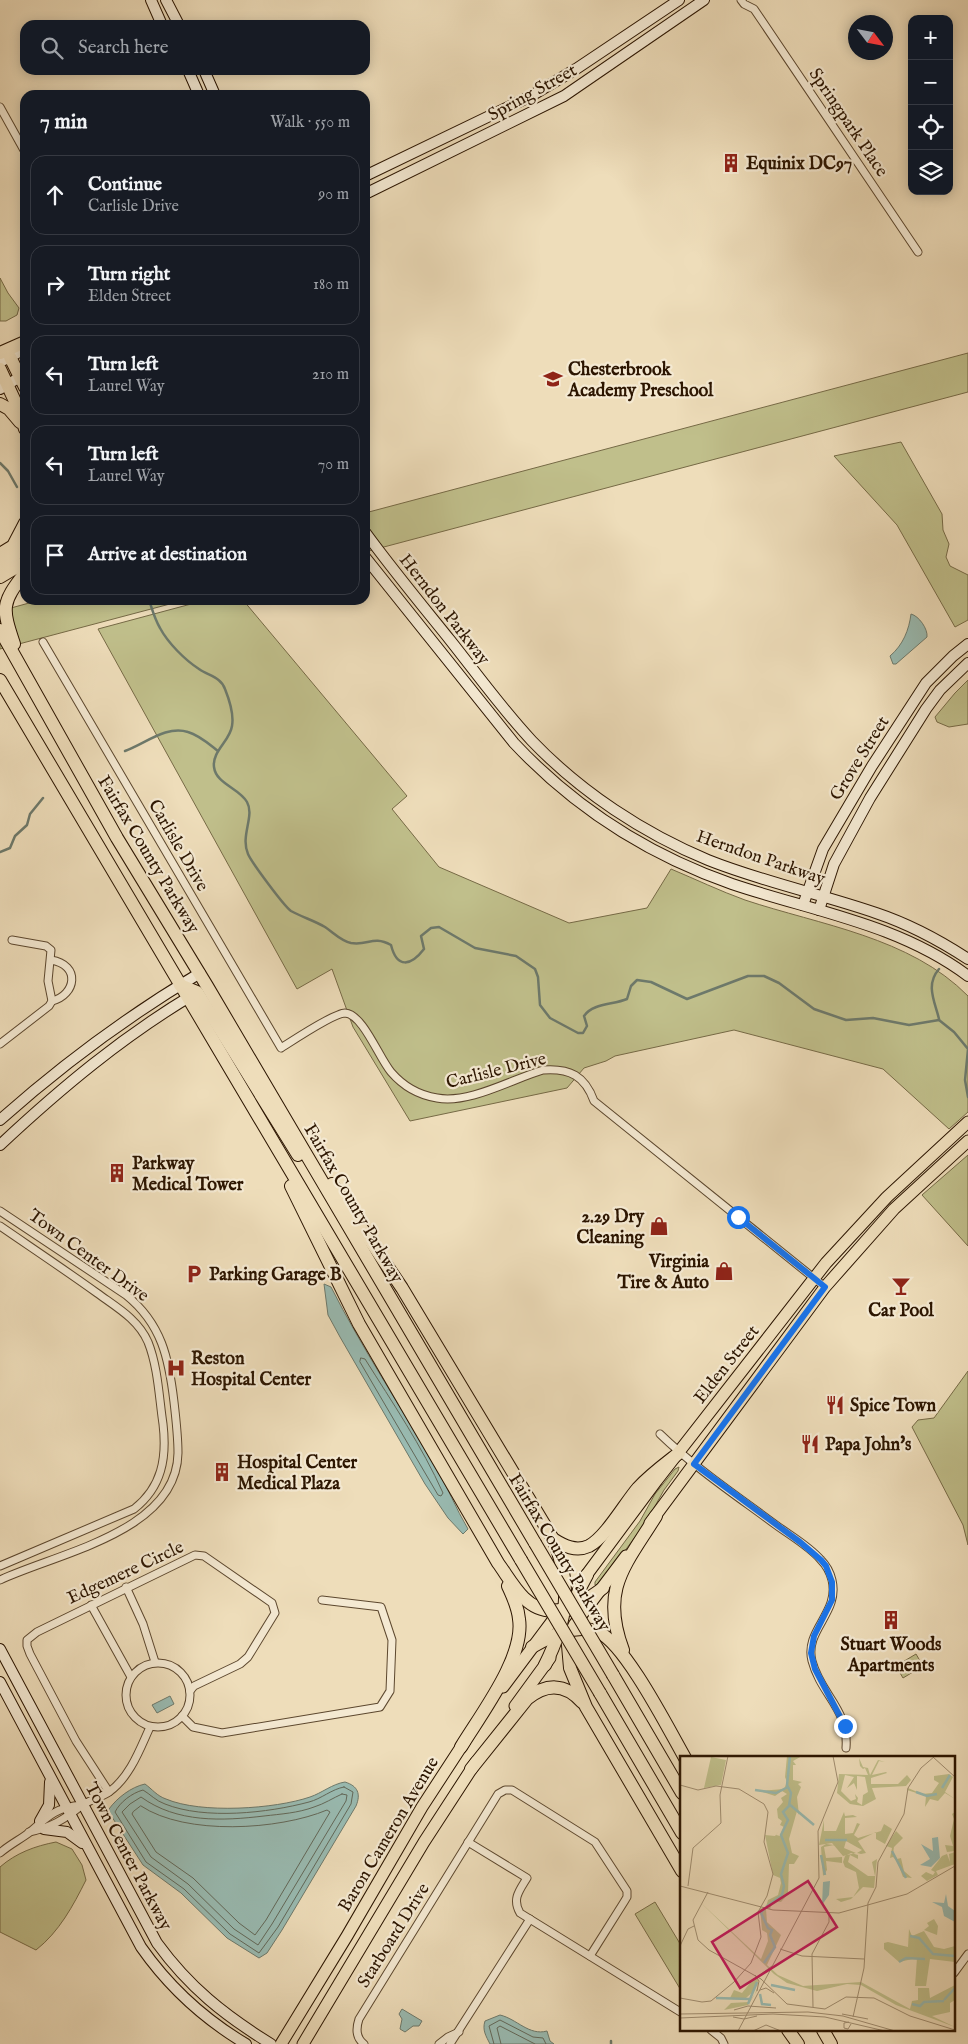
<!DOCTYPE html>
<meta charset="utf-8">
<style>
body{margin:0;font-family:"IM FELL English",serif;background:#242831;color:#f1f3f6}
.controls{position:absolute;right:15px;top:15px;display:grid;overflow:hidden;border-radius:10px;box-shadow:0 2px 12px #0003}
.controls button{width:45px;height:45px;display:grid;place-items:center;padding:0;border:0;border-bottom:1px solid #363941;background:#171b24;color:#f1f3f6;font:25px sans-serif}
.compass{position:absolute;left:848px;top:15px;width:45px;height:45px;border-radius:50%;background:#171b24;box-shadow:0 2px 12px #0003;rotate:122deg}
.stop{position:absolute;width:15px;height:15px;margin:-11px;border:4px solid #1a73e8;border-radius:50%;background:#fff}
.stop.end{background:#1a73e8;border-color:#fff;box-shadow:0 1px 5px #0008}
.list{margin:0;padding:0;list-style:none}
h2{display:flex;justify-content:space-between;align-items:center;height:65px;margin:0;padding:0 20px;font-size:21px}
h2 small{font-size:16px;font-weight:400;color:#9ea1a6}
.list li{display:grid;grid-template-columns:32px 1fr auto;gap:15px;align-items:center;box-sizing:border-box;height:80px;margin:0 10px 10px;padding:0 10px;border:1px solid #363941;border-radius:15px}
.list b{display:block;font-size:19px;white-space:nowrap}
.list p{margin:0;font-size:16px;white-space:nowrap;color:#9ea1a6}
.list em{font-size:16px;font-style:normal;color:#9ea1a6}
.icon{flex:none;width:28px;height:28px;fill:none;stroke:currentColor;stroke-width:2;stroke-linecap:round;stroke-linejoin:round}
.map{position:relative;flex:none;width:968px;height:2044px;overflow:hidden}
.search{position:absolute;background:#171b24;box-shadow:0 2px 12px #0003;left:20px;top:20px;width:350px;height:55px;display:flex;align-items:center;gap:12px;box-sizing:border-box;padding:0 18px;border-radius:15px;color:#9ea1a6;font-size:19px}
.panel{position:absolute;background:#171b24;box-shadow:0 2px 12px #0003;left:20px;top:90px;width:350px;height:515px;border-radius:15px}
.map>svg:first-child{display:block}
</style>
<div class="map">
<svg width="968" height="2044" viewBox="0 0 968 2044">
<rect width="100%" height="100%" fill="#eeddba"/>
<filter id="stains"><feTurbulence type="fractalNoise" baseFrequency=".004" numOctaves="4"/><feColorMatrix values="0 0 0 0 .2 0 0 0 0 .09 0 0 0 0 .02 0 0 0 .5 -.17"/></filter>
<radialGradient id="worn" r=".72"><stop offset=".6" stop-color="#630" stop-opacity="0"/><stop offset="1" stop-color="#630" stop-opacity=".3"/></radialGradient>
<g fill="#c0bf8b" stroke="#766a46">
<polygon points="0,278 8,293 19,308 17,315 6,321 0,321"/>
<polygon points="968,353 968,392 365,552 365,513"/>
<polygon points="901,442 942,514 943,530 949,544 946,557 950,566 968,575 968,620 955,627 897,525 834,456"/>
<polygon points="40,600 185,600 0,649 0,611"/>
<path d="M206 600H243L407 796 392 809 439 867 569 923 647 908 671 869C695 879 720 891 745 900 820 925 910 937 968 996V1112L949 1129 883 1069 734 1030 615 1056 606 1061 584 1068 567 1088 410 1121 353 1027 332 969 297 989 98 629Z"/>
<polygon points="968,680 968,724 949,727 937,722 935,717 955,693"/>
<polygon points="968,1155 968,1246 922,1195"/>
<polygon points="968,1371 968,1545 963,1525 912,1427 918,1420 934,1418"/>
<polygon points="679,1467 678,1471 664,1490 645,1524 599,1585 595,1585 595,1582 640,1521 655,1494 675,1469"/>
<polygon points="916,1654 923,1666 903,1678 896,1666"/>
<path d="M56 1842 72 1849 82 1865 86 1880C73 1906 59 1932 36 1950L0 1932V1867C16 1853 35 1846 56 1842Z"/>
<polygon points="655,1902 682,1947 682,1992 635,1914"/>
</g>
<g fill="#99bbb2" stroke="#6d796b">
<path d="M911 614C919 616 928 629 927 637L896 664H893L890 656C903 645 909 630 911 614Z"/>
<path d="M324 1284 331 1287C362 1348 400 1406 435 1465 447 1486 456 1509 468 1529L463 1534 448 1518 425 1484 340 1337 328 1315Z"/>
<polygon points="170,1696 174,1704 157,1713 152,1705"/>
<path d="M345 1782C358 1786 361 1794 356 1806L282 1930 267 1953 259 1958 227 1938 181 1893 143 1865 110 1814 109 1809C117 1798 131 1787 145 1784 152 1789 157 1796 166 1799 201 1814 275 1809 310 1797 322 1793 332 1784 345 1782Z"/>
<polygon points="402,2009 422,2021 419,2026 413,2026 405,2032 400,2029 402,2019 399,2014"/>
<path d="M500 2015C517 2019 529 2036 547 2031L550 2041 554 2044H490C486 2036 482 2030 485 2021Z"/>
</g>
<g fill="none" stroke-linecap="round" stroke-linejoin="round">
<g stroke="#626859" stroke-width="1">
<path d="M361 1358 365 1359C392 1402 422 1446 443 1493L441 1496 438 1495 360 1362Z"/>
<path d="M344 1787 353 1792 351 1804 278 1927 259 1953 230 1934 184 1889 146 1862 115 1812C120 1802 132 1793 143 1790 150 1794 156 1801 165 1804 205 1820 268 1813 309 1802 321 1799 332 1789 344 1787Z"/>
<path d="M342 1794 347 1795 346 1801 272 1924 258 1945 234 1929 188 1884 151 1857 122 1812 130 1804 141 1797C177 1823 222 1821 264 1816 281 1814 298 1813 314 1807 324 1804 333 1798 342 1794Z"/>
<path d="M141 1806C186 1836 279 1830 327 1810L330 1812 266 1920 255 1935 239 1923 193 1878 156 1852 132 1814 133 1812Z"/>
<polyline points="494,2044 489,2026 500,2020 533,2037 543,2038 546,2044"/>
<polyline points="501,2044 497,2028 500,2026 535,2044"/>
</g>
<g stroke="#6d796b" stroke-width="2.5">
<polyline points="0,463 8,471 17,487"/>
<path d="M149 600C152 609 155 620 160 628 168 643 185 660 199 669 209 676 221 677 225 689 229 699 234 715 232 726 230 741 212 751 214 767 216 784 239 788 247 802 255 816 240 836 248 854 252 863 284 906 291 911 302 917 315 921 325 927 334 933 341 941 351 943 368 946 373 935 391 945 397 969 411 966 424 949L421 936 431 928 439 927 475 948 516 956 535 969 538 977 540 1005 550 1018 578 1033H583L587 1026 584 1016C593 1003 613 1005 627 999L631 986 637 980 651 982 687 999 748 976H764L779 983 814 1009 846 1020 873 1018 909 1025 939 1020 954 1032 968 1049 965 1080 968 1097"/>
<path d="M125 751C145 744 166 725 188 732 199 735 209 744 218 751"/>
<polyline points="0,852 10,848 15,836 27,825 30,814 43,798"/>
<path d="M939 1019C935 1002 925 985 939 969"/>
<polyline points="611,2044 611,2041"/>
</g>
<g stroke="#5c472e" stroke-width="9">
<g id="street">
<polyline points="741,0 744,4 754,9 918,252"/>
<polyline points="0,107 25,152"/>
<path d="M43 642 281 1048C292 1041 334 1013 345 1013 363 1014 379 1058 391 1072 403 1086 418 1095 437 1098 470 1104 512 1079 543 1070 570 1068 585 1076 594 1101L825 1287"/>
<path d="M51 960C81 965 76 995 52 1001"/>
<polyline points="0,1044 49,1006 52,1001 48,981 51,950 46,946 12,940"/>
<path d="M0 1211 126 1295C162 1324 169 1359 174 1402 176 1419 178 1436 178 1453 177 1532 57 1553 0 1580"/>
<path d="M0 1226C32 1248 65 1270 97 1293 116 1307 138 1319 148 1342 158 1367 159 1397 163 1424 167 1458 162 1487 134 1509L0 1566"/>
<path d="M660 1434C695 1468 737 1496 776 1525 791 1536 809 1546 821 1560 826 1565 830 1572 832 1580 840 1613 804 1630 812 1661 821 1695 849 1709 846 1748"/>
<polyline points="126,1587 143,1624 155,1662"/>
<polyline points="91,1605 131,1677"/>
<circle cx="158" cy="1695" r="32"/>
<polyline points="182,1716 193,1727 222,1733 380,1707 390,1691 392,1640 381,1607 322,1600"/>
<polyline points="109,1792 76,1741 30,1654 27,1646 27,1640 37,1632 195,1555 204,1556 272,1603 275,1613 248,1657 240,1664 194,1686 190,1691"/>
<path d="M29 1832C50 1828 65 1819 81 1806 89 1800 101 1798 109 1792 130 1777 140 1749 150 1727"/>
<path d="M468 1842 527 1878C519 1891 512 1899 520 1913L682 2013"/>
<path d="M0 1853C9 1845 21 1839 30 1832 48 1816 57 1807 82 1805"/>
<polyline points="954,1973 968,1954"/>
<polyline points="711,2030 721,2038 724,2044"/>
<path d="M364 2044C356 2038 356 2028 359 2019L498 1794 505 1790H512L595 1842 627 1891V1897L624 1902 590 1956"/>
<polyline points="439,2044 448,2037 459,2032"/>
<polyline points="450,2044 530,1919"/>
</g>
</g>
<g stroke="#2c1500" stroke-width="12">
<g id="secondary">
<polyline points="151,0 162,25"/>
<polyline points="166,0 179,25"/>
<polyline points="188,70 199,95"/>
<polyline points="204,70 215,95"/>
<polyline points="365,176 531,96 576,69 679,0"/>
<polyline points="365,194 564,96 704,0"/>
<polyline points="0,362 25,349"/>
<polyline points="0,389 25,374"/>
<path d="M365 532C392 569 421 604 450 640 477 674 502 709 532 741 581 792 643 833 708 860 763 882 821 894 876 913 909 924 939 940 968 959"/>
<path d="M365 557 514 743C574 807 649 855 732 884 812 911 899 924 968 976"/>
<polyline points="803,905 823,849 872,766 926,683 953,656 968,644"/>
<polyline points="819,910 834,864 870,798 926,709 940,690 968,663"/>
<path d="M0 1120C64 1063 126 1017 200 973"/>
<path d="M0 1145C61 1088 122 1037 194 994"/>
<path d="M0 1649 157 1943C189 1987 224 2015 271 2044"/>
<path d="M0 1682 141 1947C169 1987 204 2019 246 2044"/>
<polyline points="40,1821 49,1805 50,1782"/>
<polyline points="44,1829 67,1832 82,1843"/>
</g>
</g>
<g stroke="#2c1500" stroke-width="13">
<g id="primary">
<polyline points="650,1523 825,1287 894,1209 968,1141"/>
<polyline points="582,1581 657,1480 826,1263 887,1197 968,1122"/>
<polyline points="574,1625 626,1556"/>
<polyline points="503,1687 559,1612"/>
<polyline points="515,1706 550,1658"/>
<polyline points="281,2044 347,1936 422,1807 465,1741"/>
<polyline points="303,2044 424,1842 476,1762"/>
</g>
</g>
<g stroke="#2c1500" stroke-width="14">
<g id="highway">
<polyline points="0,353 25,342"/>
<polyline points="10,357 25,387"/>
<polyline points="0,369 20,412 25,429"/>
<polyline points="0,404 9,409 20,422"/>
<polyline points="0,554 13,546 25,523"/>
<polyline points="0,565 16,554 25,544"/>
<polyline points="0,577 25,562"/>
<polyline points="0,630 117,838 207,986 535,1543"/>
<path d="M14 644C2 608 1 603 25 573"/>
<polyline points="0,680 521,1560"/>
<polyline points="180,985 197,992 298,1155"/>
<path d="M332 1184 402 1288 553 1539C573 1586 567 1621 545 1665"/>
<path d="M291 1186 359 1324 498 1563C506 1574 514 1588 524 1598 549 1623 579 1606 603 1588"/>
<path d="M553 1539C564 1546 576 1552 589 1546 606 1537 625 1503 638 1488 651 1474 665 1464 679 1453"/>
<polyline points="572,1610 579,1590 587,1575"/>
<polyline points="567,1634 570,1668 586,1707 682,1871"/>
<path d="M532 1647C551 1636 576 1623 598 1632 625 1643 669 1730 685 1758"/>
<path d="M623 1650C600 1589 625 1566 656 1516"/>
<polyline points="613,1675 682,1793"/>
<polyline points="600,1693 682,1833"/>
<path d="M461 1747C481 1714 525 1657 519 1619 518 1607 513 1597 508 1586"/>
<path d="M471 1769 527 1699C546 1683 565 1683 582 1702"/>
<polyline points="788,2030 798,2044"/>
<polyline points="823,2030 831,2044"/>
</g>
</g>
<use href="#street" stroke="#f4e9d2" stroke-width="7"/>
<use href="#secondary" stroke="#f4e9d2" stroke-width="10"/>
<use href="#primary" stroke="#eeddba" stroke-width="11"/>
<use href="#highway" stroke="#eeddba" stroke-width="12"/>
<g stroke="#2c1500" stroke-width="14" stroke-linecap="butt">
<g id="highway-bridge">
<polyline points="535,1543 613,1675"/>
<polyline points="521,1560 600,1693"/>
</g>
</g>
<use href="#highway-bridge" stroke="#eeddba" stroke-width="12"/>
</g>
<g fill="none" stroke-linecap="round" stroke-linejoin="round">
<polyline stroke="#1a73e8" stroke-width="6" points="738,1217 825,1287 694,1464 800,1542 821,1560 826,1566 832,1582 832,1600 814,1636 811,1653 815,1669 845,1726"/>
</g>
<defs>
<g id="building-bare" transform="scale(1.5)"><path d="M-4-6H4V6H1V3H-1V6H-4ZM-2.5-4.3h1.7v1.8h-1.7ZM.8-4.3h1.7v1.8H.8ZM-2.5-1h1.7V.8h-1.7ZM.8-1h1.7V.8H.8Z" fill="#8f2418" stroke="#f4e9d2" stroke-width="2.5" paint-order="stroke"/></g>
<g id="school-bare" transform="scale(1.5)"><path d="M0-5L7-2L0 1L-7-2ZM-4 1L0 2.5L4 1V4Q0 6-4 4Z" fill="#8f2418" stroke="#f4e9d2" stroke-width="2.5" paint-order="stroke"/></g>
<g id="shop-bare" transform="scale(1.5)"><path d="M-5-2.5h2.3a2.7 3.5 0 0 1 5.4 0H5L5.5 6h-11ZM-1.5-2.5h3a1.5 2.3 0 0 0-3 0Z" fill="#8f2418" stroke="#f4e9d2" stroke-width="2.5" paint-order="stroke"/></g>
<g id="parking-bare" transform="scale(1.5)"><path d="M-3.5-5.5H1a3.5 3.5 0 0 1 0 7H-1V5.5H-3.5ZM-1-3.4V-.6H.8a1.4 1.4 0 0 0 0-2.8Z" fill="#8f2418" stroke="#f4e9d2" stroke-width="2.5" paint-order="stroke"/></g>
<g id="bar-bare" transform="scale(1.5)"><path d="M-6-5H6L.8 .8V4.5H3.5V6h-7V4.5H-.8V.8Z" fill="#8f2418" stroke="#f4e9d2" stroke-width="2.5" paint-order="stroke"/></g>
<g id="hospital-bare" transform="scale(1.5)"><path d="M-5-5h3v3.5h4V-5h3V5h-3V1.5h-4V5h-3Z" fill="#8f2418" stroke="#f4e9d2" stroke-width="2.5" paint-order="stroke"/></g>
<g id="restaurant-bare" transform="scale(1.5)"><path d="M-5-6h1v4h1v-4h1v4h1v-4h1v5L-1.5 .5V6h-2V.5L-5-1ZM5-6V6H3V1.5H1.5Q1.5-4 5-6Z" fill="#8f2418" stroke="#f4e9d2" stroke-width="2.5" paint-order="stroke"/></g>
</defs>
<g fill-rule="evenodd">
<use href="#building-bare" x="731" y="163"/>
<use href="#school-bare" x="553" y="379"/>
<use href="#building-bare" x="117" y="1173"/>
<use href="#shop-bare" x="659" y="1226"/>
<use href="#shop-bare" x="724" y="1271"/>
<use href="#parking-bare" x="194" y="1274"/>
<use href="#bar-bare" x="901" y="1286"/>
<use href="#hospital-bare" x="176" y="1368"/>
<use href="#restaurant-bare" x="835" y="1405"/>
<use href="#restaurant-bare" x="810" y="1444"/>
<use href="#building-bare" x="222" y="1472"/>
<use href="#building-bare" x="891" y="1620"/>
</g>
<g text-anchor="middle" stroke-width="4.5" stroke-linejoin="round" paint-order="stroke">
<g font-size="18" fill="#2c1500" stroke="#f4e9d2">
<text transform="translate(532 92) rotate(-29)" y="6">Spring Street</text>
<text transform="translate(849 122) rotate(56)" y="6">Springpark Place</text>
<text transform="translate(445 609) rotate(52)" y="6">Herndon Parkway</text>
<text transform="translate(859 758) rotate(-58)" y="6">Grove Street</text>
<text transform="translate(179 845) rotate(60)" y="6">Carlisle Drive</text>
<text transform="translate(149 854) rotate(59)" y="6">Fairfax County Parkway</text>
<text transform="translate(761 857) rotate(19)" y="6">Herndon Parkway</text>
<text transform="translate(496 1070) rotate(-14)" y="6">Carlisle Drive</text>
<text transform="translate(354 1203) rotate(60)" y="6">Fairfax County Parkway</text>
<text transform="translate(89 1255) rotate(36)" y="6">Town Center Drive</text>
<text transform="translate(726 1364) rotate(-52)" y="6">Elden Street</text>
<text transform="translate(560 1552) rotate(59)" y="6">Fairfax County Parkway</text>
<text transform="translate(125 1572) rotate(-25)" y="6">Edgemere Circle</text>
<text transform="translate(388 1834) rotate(-59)" y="6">Baron Cameron Avenue</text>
<text transform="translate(129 1856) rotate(62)" y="6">Town Center Parkway</text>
<text transform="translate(393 1935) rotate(-58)" y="6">Starboard Drive</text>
</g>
<g font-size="18" font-weight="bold" fill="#2c1500" stroke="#f4e9d2" text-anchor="start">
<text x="746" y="169">Equinix DC97</text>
<text x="568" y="375">Chesterbrook<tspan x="568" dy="21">Academy Preschool</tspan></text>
<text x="132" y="1169">Parkway<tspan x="132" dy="21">Medical Tower</tspan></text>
<text x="644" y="1222" text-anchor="end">2.29 Dry<tspan x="644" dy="21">Cleaning</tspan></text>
<text x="709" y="1267" text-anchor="end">Virginia<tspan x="709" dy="21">Tire &amp; Auto</tspan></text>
<text x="209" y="1280">Parking Garage B</text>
<text x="901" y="1316" text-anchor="middle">Car Pool</text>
<text x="191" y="1364">Reston<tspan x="191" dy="21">Hospital Center</tspan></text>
<text x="850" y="1411">Spice Town</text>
<text x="825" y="1450">Papa John's</text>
<text x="237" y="1468">Hospital Center<tspan x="237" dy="21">Medical Plaza</tspan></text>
<text x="891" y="1650" text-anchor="middle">Stuart Woods<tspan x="891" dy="21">Apartments</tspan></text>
</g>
</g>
<g transform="translate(680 1756)">
<rect width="275" height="275" fill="#eeddba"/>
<path d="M107 0H122L113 5 116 9H113V24L122 26 118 28 121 31 117 41 119 59 117 55 109 83 112 97 119 100 114 108H109L108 138 101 146 93 145 90 153 86 151 88 144 98 139 101 127 100 122 93 119 85 79 95 80 99 75 96 79 100 80 101 77 104 71 100 69 102 65 98 62 97 53 103 46 101 42 107 38 102 35 95 40 80 35 104 33 107 26 105 21ZM31 1 46 4 41 29 24 32ZM179 2 183 11 188 12 190 19 198 4 205 6 199 5 192 19 206 16 207 17 191 22V28H218L227 19 231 24 226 30 192 32 196 43 183 50 170 48 157 37 159 18 188 19 185 12 183 13 180 10ZM165 19 174 21 167 32 174 27 177 34V20L185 21 188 36 183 39 182 49 177 46 178 42 175 38 176 43 171 45 161 35ZM269 18 273 21 265 36 275 43 265 37 258 45 250 43 245 51 246 40 227 34 228 32 242 38 252 37 259 27 254 24V20ZM164 56 165 60 173 59 177 61 165 62V78L173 77 177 67 180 68 174 79 178 82 201 75 204 68 212 73 205 88 196 83V76L178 85 186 97 181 98 177 97 182 94 166 85 164 92 176 97 163 100 152 87 139 89 144 64V75H156ZM275 56V95L267 96 265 89 273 90 270 80 274 63 272 58ZM216 75 223 82 214 91 213 97 217 103 221 102 224 115 232 122 223 121 217 105 213 101 210 102 212 92 206 90ZM146 88 154 89 144 91 146 102 162 101V107L146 105 147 114 143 120 141 91ZM275 96V108L256 115 258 119 247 125 241 120 246 116 253 119 255 116 251 114 262 100 267 98 270 106 269 98ZM171 97 178 99V103L170 99 168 106 188 120H195L192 106 197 103 194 132 183 131 171 143 161 146 156 143 173 141 179 132 176 116 165 111 163 106 165 100ZM19 145 81 203 88 185 87 177 82 174 80 152 86 153 87 166 101 179 87 209 98 219 123 230 181 226 230 253 232 245 238 244V232H249L250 242 275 229V244L270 247V256L252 260 275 271 216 249 181 229 167 228 137 235 107 227 94 218ZM254 163 258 170 257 179 244 174 249 170 247 167ZM229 173 232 180 244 175 254 191 264 193 275 190V206L250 203 246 230H235L237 202 219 206 204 193V187L208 186 228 191ZM74 222 78 223 77 235 68 249 44 254 51 247 69 246 75 238 77 232 76 227 75 234 66 242H50L54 234 62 237Z" fill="#c0bf8b" fill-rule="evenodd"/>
<path d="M258 81 260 102 251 111 240 109 250 103 241 88 253 95 252 82ZM150 125 149 139 142 149 143 126ZM266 138 268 150 275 155V166L264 160 262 151 252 146 264 147Z" fill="#99bbb2"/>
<path fill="none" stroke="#99bbb2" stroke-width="2.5" d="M262 32 270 19M75 34 96 37 108 31M236 36 247 40 257 38M109 48 134 69M145 84H167M212 95 226 122M141 99 145 119M86 151 102 139 104 130 101 118 108 97 101 79 108 64 103 56 109 50 111 37 107 29 110 0M84 153 81 157 88 172 92 174 90 179 95 191 84 207M230 180 239 182 253 198 275 200M219 206 226 202 245 203M91 229 115 234M80 238 82 248 91 249M36 242 69 243M264 244 275 232M68 248 77 226M232 248 240 250 244 246 264 245"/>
<path fill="none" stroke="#a08d70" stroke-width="1" d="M253 1 275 21M0 29 18 34 36 30 59 33 84 48 88 56 84 86 93 118 87 140 78 156 81 181 71 207 54 226 31 245 22 246 0 242M13 92 41 67 40 39 48 0M0 130 93 154 159 157 227 138 275 110M8 130 13 92M28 136 13 164 18 184 29 194 81 223 107 248 145 253 166 241 194 242 230 260 275 274M0 190 8 173 14 170M100 193 122 200 184 203M75 219 79 225 77 235M77 221 92 210M80 234 86 232 94 237M133 251 132 198 149 166V157M54 254 68 250 96 252M0 258 128 256 163 260 215 275M162 258 188 263M53 261 64 263 77 260M145 261 205 275M173 261 184 212 188 147 196 131 198 106 224 58 228 32 241 12 255 0M0 262 93 258 145 261M169 266 164 267V272L168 273 171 268M58 275 139 122 138 75 158 26 153 0M73 275 86 269 101 275"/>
<path fill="#c2185b" fill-opacity="0.15" stroke="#c2185b" stroke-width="2.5" d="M128 125 157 171 60 232 32 186Z"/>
<rect width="275" height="275" fill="none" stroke="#2c1500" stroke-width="2.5"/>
</g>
<rect width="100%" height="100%" filter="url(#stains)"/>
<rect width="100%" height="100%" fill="url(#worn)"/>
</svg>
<div class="controls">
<button>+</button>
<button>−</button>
<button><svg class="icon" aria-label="locate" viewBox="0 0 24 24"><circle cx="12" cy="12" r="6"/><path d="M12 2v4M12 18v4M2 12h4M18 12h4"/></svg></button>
<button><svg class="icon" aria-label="layers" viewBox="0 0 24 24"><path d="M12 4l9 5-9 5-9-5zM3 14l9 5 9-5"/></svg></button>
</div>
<svg class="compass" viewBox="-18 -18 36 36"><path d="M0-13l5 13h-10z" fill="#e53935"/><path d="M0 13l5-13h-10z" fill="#9ea1a6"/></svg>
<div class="stop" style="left:738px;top:1217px"></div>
<div class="stop end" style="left:845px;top:1726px"></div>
<div class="search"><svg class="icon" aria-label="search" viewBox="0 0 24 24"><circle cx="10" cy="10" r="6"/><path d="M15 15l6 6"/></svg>Search here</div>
<section class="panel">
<h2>7 min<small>Walk · 550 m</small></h2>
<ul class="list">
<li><svg class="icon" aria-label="ahead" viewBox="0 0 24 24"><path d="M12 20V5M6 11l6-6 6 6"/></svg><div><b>Continue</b><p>Carlisle Drive</p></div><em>90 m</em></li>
<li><svg class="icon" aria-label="right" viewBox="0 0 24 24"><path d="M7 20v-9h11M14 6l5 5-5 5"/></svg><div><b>Turn right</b><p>Elden Street</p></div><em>180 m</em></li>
<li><svg class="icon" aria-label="left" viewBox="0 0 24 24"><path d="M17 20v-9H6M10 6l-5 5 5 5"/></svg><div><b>Turn left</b><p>Laurel Way</p></div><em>210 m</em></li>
<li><svg class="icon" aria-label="left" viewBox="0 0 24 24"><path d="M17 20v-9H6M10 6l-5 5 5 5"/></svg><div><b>Turn left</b><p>Laurel Way</p></div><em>70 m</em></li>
<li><svg class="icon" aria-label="arrive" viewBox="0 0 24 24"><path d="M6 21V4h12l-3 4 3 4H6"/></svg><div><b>Arrive at destination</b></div></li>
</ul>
</section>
</div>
